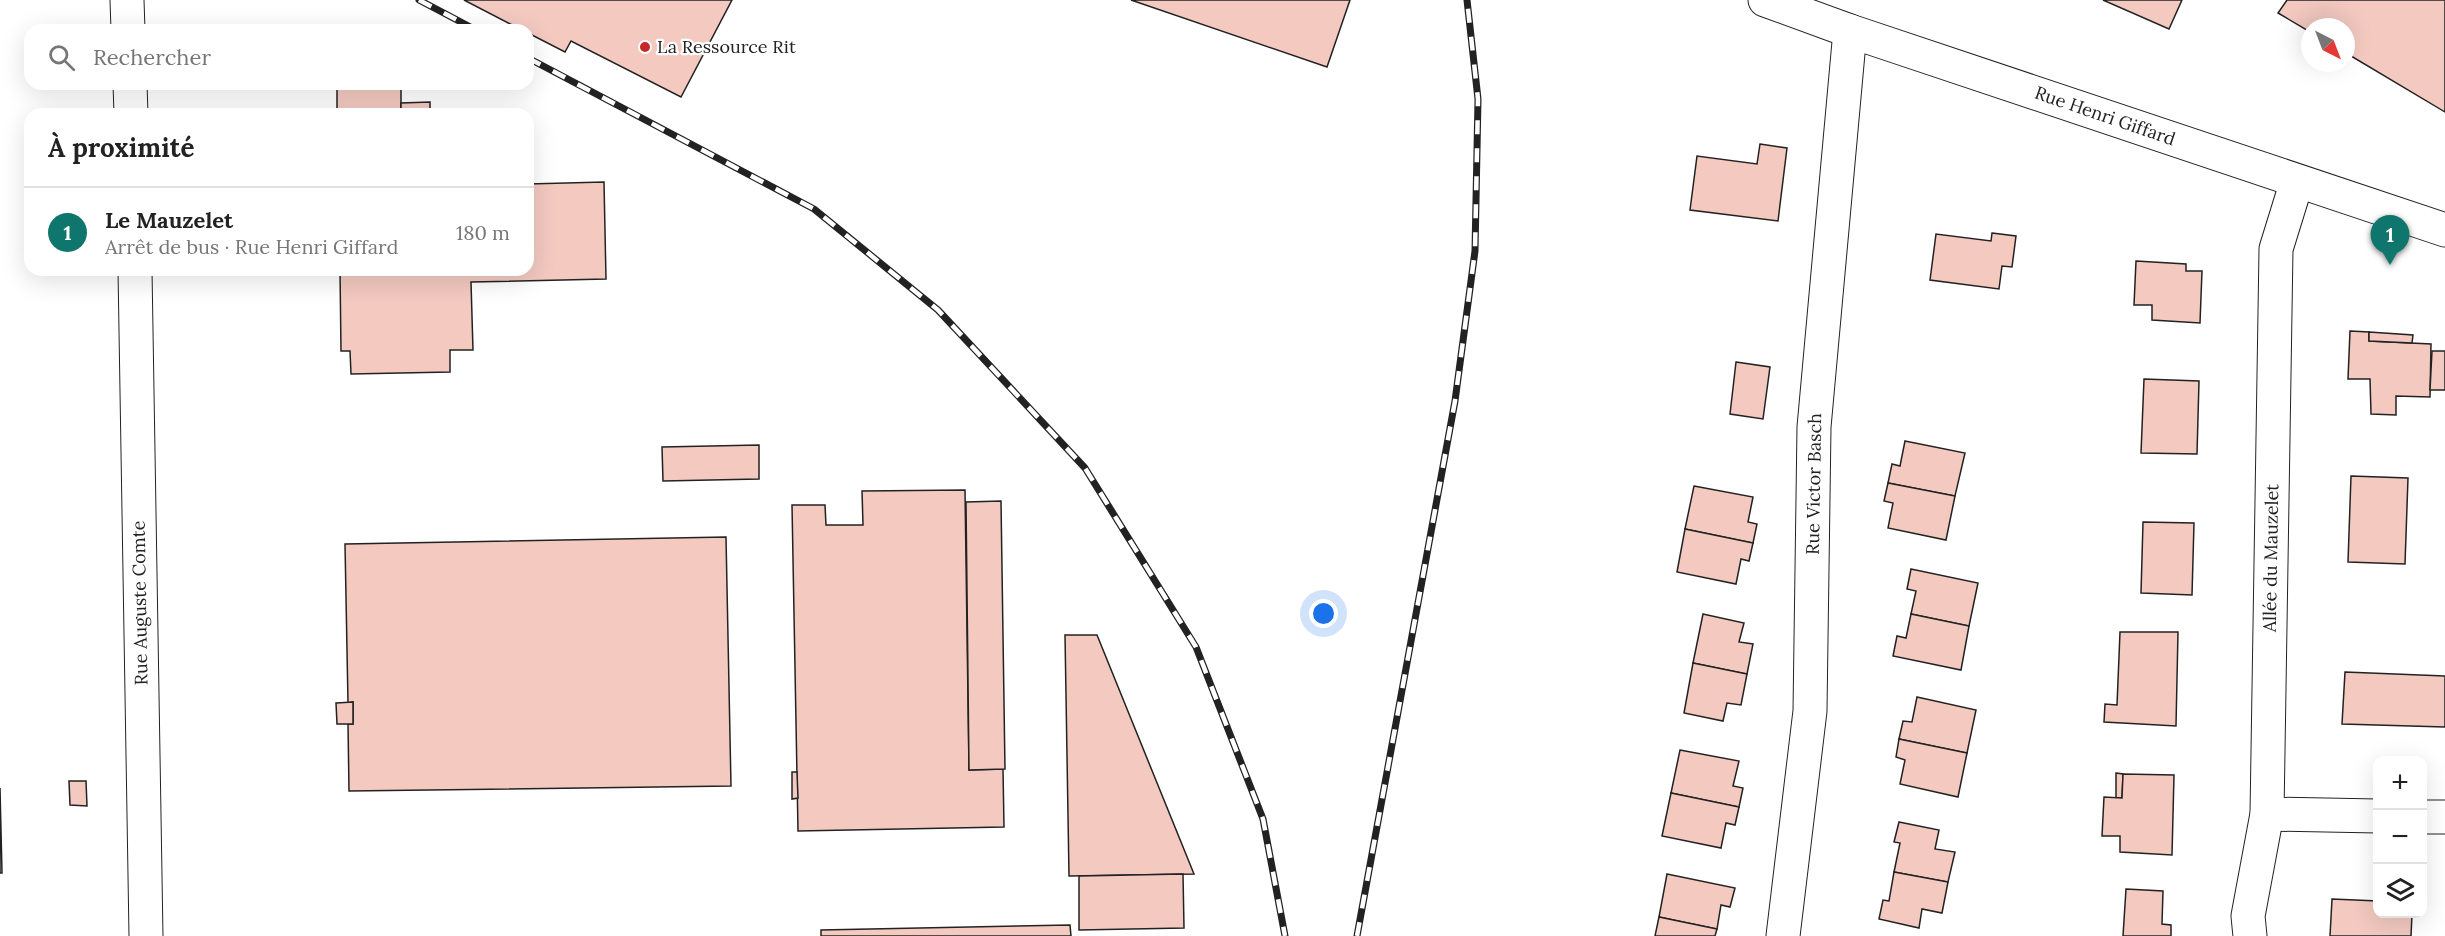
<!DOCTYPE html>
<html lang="fr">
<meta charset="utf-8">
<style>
body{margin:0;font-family:Lora,serif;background:#f6f6f6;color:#222}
.controls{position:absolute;right:18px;bottom:18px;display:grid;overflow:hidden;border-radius:12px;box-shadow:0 6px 24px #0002}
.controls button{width:54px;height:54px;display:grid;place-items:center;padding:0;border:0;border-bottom:2px solid #e0e0e0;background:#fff;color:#222;font:30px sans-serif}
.compass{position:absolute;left:2301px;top:18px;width:54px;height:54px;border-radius:50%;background:#fff;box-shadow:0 6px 24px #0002;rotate:138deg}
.you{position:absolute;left:1324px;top:614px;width:21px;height:21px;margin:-15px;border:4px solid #fff;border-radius:50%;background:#1a73e8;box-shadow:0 0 0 9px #1a73e833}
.badge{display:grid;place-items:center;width:39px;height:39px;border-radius:50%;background:#0f766e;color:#fff;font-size:20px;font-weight:700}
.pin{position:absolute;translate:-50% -50px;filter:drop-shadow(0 2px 3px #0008)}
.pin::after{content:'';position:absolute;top:32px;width:21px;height:18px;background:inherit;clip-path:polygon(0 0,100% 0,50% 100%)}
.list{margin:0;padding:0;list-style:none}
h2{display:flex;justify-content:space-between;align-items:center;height:78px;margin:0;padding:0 24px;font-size:26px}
h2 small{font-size:20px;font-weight:400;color:#767676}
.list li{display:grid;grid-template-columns:39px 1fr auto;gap:18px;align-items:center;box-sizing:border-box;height:90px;padding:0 24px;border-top:2px solid #e0e0e0}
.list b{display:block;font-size:22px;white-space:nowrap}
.list p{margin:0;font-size:20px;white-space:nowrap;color:#767676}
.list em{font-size:20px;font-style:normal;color:#767676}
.icon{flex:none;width:33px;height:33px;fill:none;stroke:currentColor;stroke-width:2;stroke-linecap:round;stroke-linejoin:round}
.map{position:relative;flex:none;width:2445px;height:936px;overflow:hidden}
.search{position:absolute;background:#fff;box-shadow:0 6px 24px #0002;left:24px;top:24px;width:510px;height:66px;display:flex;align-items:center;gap:15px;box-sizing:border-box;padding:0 21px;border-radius:18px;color:#767676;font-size:22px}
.panel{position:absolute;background:#fff;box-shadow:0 6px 24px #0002;left:24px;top:108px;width:510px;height:168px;border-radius:18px}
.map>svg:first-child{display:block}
</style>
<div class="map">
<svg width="2445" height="936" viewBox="0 0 2445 936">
<rect width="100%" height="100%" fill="#fff"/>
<g fill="#f3c9c0" stroke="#222" stroke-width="1.5">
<polygon points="464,0 732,0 681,97 571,41 565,52 528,33 528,30 522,30"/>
<polygon points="1131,0 1350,0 1327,67"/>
<polygon points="2103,0 2182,0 2169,29"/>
<polygon points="2287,0 2445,0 2445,112 2346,53 2346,27 2310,27 2310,32 2278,13"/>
<rect x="337" y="84" width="64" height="30"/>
<polygon points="430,102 430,114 401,114 401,103"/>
<polygon points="528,128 528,184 604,182 606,279 471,282 473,350 450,350 450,372 351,374 350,351 341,351 340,270 528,270"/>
<polygon points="1760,144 1787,148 1778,221 1690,210 1697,156 1757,164"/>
<polygon points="1992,233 2016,236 2012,267 2002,266 1999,289 1930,280 1936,234 1991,241"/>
<polygon points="2136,261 2186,264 2186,271 2202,271 2200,323 2152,320 2152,305 2134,305"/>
<polygon points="2350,331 2369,332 2369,341 2431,344 2430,397 2396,396 2396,415 2371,414 2370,379 2348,379"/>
<polygon points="2369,332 2413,335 2412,343 2369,341"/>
<polygon points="2432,351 2445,351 2445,390 2430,390"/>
<polygon points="1736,362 1770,367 1763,419 1730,414"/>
<polygon points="2144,379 2199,381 2197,454 2141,453"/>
<polygon points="1905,441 1965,453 1955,496 1888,483 1892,464 1900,466"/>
<polygon points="759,445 759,479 663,481 662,447"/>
<polygon points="2351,476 2408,478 2405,564 2348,562"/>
<polygon points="1888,483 1955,496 1946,540 1888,528 1893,503 1884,501"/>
<polygon points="1694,486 1753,497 1748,522 1757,524 1753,543 1685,529"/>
<polygon points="965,490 969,770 1003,769 1004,827 798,831 792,505 825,505 826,525 863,525 862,491"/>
<polygon points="1001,501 1005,769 969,770 966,502"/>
<polygon points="2143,522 2194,523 2192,595 2141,593"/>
<polygon points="1685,529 1753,543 1749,561 1741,559 1736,584 1677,572"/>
<polygon points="726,537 731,786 349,791 348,724 353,724 353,702 348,703 345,544"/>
<polygon points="1911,569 1978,583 1969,626 1911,614 1916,591 1907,589"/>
<polygon points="1703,614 1744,623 1739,642 1753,644 1747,674 1693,663"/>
<polygon points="1911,614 1969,626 1961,670 1893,656 1897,636 1906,638"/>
<polygon points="2120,632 2178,632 2176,726 2104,722 2105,704 2117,705"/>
<polygon points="1065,635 1097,635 1194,874 1069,876"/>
<polygon points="1693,663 1747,674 1741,705 1727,703 1723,721 1684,713"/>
<polygon points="2345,672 2445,676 2445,727 2342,724"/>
<polygon points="1917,697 1976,710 1967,753 1899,739 1903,721 1912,722"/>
<polygon points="353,702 353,724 337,724 336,703"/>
<polygon points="1899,739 1967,753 1958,797 1900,784 1905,760 1896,757"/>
<polygon points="1680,750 1739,761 1733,786 1743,788 1739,807 1671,793"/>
<polygon points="792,772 797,772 798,798 792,799"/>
<polygon points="2116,773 2123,774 2122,798 2116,798"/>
<polygon points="2123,774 2174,775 2172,855 2120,852 2120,836 2102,836 2104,797 2122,798"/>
<polygon points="69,781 86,781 87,806 70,805"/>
<polygon points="0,788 2,873 0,873"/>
<polygon points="1671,793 1739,807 1735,825 1726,823 1721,848 1662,836"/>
<polygon points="1899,822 1939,830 1935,849 1955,852 1948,882 1894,872 1900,843 1894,842"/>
<polygon points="1894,872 1948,882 1942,913 1922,909 1919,928 1879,919 1883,900 1889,901"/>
<polygon points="1183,874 1184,928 1079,930 1079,876"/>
<polygon points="1667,874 1735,888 1730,907 1721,905 1717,929 1659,917"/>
<polygon points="2126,889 2163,891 2162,924 2171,925 2171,936 2123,936"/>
<polygon points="2332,899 2378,901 2378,914 2412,914 2411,936 2330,936"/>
<polygon points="1659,917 1717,929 1715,936 1655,936"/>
<polygon points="1070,925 1071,936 821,936 821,930"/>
</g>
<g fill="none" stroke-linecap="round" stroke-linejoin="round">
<g stroke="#222" stroke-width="35">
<g id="street">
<polyline points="2267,814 2378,816"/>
<polyline points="2422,817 2445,817"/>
<polyline points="1783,936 1810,711 1814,427 1850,31"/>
<polyline points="2250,936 2248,916 2267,814 2276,249 2297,181"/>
</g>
</g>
<g stroke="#222" stroke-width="35">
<g id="secondary">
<polyline points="127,0 128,30"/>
<polyline points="1765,0 1850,31 2445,230"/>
<polyline points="130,84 131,114"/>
<polyline points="135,270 146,936"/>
</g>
</g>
<use href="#street" stroke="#fff" stroke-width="33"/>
<use href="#secondary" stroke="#fff" stroke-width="33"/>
<g stroke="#222" stroke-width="7">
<g id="rail">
<polyline points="419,0 476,30"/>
<polyline points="528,58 814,209 938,310 1085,468 1196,647 1263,819 1285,936"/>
<polyline points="1357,936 1455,401 1475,251 1478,99 1467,0"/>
</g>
</g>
<use href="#rail" stroke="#fff" stroke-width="4.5" stroke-dasharray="14" stroke-linecap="butt"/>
</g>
<circle fill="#c62828" stroke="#fff" stroke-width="2" cx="645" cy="47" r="6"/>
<g text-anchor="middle" stroke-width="4.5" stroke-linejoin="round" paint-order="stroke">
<g font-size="18" fill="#222" stroke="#fff" text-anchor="start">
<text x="657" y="53">La Ressource Rit</text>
</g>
<g font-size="18" fill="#222" stroke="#fff">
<text transform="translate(2105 116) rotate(19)" y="6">Rue Henri Giffard</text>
<text transform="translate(1814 484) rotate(-89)" y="6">Rue Victor Basch</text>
<text transform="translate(2271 558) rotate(-89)" y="6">Allée du Mauzelet</text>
<text transform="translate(140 603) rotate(-91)" y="6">Rue Auguste Comte</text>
</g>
</g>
</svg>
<div class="controls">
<button>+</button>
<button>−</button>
<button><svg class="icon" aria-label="layers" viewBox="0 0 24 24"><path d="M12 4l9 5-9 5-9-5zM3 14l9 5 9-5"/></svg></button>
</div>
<svg class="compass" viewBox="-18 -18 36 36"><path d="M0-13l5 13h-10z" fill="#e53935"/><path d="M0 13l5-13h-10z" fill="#767676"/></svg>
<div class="you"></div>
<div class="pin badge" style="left:2390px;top:265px">1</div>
<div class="search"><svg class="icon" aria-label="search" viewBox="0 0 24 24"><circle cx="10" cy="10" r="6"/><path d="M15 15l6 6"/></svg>Rechercher</div>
<section class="panel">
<h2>À proximité<small></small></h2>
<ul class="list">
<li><span class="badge">1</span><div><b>Le Mauzelet</b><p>Arrêt de bus · Rue Henri Giffard</p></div><em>180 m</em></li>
</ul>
</section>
</div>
